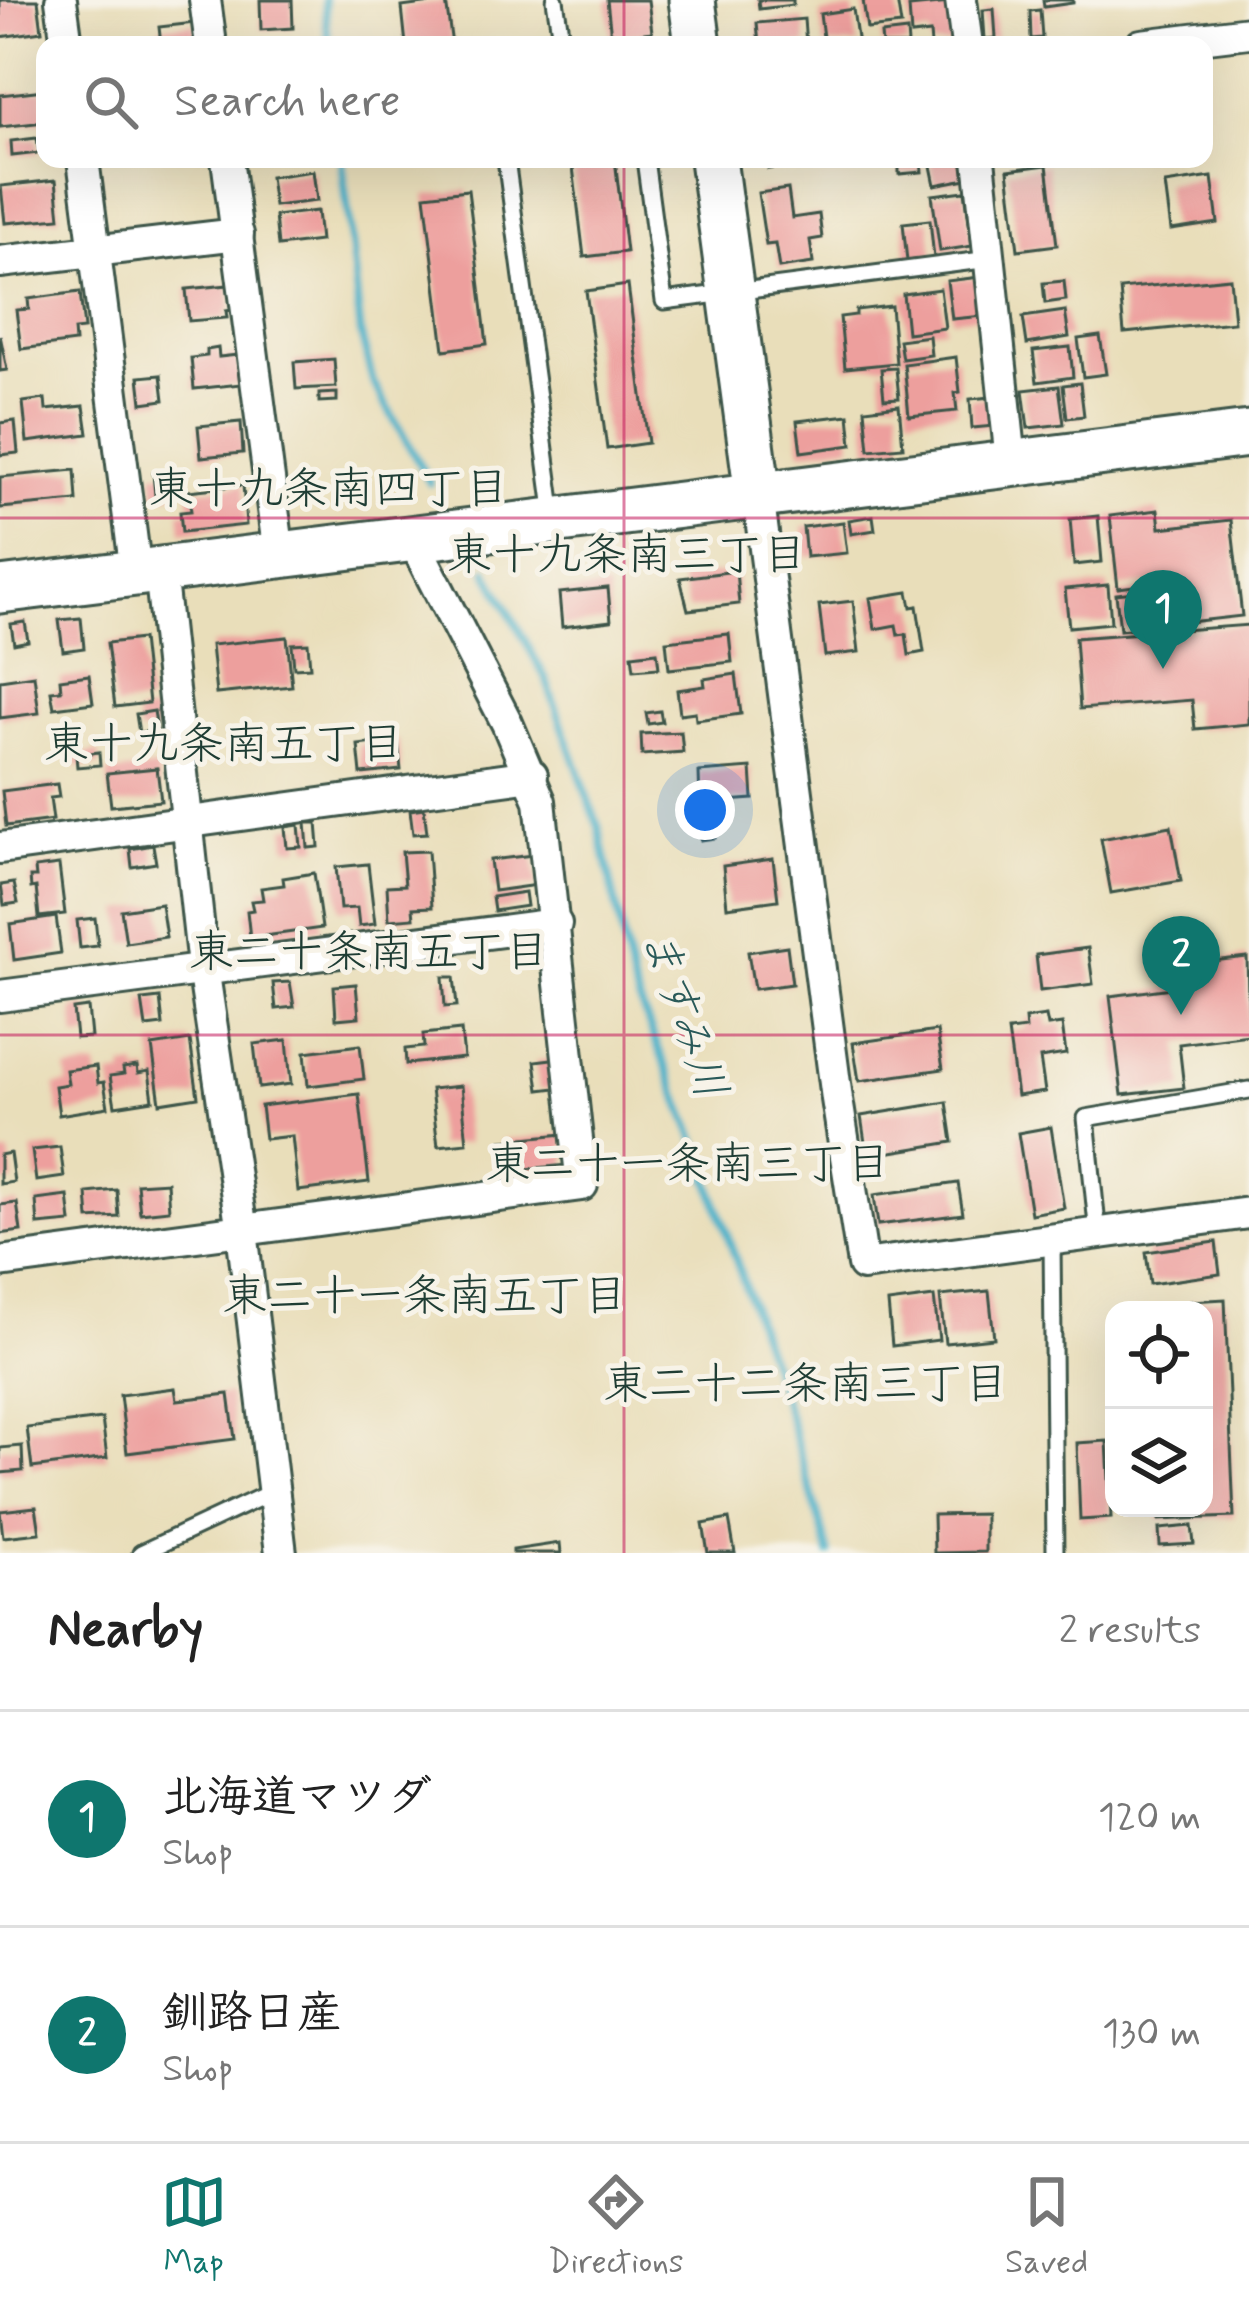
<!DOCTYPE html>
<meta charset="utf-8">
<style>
body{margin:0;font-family:Mynerve,"Klee One",sans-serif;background:#f6f6f6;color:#222}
.controls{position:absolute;right:36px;bottom:36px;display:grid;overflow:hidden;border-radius:24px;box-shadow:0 12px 48px #0002}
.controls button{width:108px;height:108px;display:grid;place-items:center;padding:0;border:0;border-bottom:3px solid #e0e0e0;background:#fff;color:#222;font:60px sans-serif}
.you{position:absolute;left:705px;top:810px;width:42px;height:42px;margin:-30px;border:9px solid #fff;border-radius:50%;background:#1a73e8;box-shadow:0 0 0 18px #1a73e833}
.badge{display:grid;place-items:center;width:78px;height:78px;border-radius:50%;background:#0f766e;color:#fff;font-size:39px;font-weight:700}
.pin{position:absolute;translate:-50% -99px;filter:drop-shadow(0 3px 6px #0008)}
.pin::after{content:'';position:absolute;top:63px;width:42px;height:36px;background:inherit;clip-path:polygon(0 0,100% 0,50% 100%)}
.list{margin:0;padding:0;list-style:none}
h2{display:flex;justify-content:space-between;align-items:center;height:156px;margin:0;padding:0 48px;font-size:51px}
h2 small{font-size:39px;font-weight:400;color:#767676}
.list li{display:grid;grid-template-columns:78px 1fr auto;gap:36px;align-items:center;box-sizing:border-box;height:216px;padding:0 48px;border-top:3px solid #e0e0e0}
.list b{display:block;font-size:45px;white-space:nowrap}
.list p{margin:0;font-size:39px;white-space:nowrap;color:#767676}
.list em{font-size:39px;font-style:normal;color:#767676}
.icon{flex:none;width:66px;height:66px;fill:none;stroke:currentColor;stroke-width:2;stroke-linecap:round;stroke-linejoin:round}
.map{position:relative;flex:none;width:1249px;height:1553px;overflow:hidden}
.search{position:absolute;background:#fff;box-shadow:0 12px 48px #0002;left:36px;right:36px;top:36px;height:132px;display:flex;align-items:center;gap:30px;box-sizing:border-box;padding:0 42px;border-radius:24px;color:#767676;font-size:45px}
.sheet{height:588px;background:#fff}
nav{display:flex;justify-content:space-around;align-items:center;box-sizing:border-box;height:168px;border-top:3px solid #e0e0e0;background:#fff;font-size:33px;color:#767676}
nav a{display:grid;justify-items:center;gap:6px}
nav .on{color:#0f766e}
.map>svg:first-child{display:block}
</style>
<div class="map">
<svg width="1249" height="1553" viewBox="0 0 1249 1553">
<rect width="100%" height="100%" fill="#f7f3e8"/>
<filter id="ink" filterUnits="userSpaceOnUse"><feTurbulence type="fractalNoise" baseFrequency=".00833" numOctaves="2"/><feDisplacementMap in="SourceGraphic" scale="24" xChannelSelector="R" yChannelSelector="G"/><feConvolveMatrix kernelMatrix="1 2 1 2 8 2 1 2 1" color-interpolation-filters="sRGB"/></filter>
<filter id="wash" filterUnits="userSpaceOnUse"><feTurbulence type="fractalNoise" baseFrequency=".004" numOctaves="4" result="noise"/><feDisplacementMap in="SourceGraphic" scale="48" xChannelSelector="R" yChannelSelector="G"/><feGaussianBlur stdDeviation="2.7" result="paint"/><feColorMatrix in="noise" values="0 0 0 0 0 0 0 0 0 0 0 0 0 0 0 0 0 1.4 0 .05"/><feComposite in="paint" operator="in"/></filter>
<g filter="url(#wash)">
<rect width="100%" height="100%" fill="#e9deba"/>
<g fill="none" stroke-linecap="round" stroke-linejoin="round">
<g stroke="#49b0c8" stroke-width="8">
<polyline points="324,0 329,45"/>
<polyline points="342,159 361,335 373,382 430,483"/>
<polyline points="487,571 545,677 599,828 634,988 694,1136 790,1420 829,1553"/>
</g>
</g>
<g id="blocks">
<g fill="#ed9f9d">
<polygon points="0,0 38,0 42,31 0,37"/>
<polygon points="260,0 292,0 293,28 261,30"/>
<polygon points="607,0 648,0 652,32 611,37"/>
<polygon points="758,0 793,0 793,5 759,9"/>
<polygon points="863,0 897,0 901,25 867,29"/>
<polygon points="1043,0 1073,0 1073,3 1044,7"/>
<polygon points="446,1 452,45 406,45 402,7"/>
<polygon points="950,3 954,45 931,45 930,33 911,35 909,7"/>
<polygon points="853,9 858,45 824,45 820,14"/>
<polygon points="994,9 996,38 985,39 983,10"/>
<polygon points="1040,10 1042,38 1031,39 1030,11"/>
<polygon points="804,19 806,45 759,45 757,23"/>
<polygon points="195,23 198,45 161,45 159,27"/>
<polygon points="907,31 908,45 882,45 881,34"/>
<polygon points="44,90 45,122 0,127 0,95"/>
<polygon points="37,138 39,153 12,156 11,141"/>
<polygon points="572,159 615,159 626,252 584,257"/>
<polygon points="767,159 820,159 820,162 768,169"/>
<polygon points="899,159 921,159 922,172 899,174"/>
<polygon points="941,159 962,159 966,179 935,185 930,161"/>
<polygon points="1047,165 1057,245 1018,250 1008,170"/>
<polygon points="313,171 317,201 274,206 270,177"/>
<polygon points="1212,177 1218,223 1171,230 1165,184"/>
<polygon points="56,180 60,218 5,223 1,186"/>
<polygon points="788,189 792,218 819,214 822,238 810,240 813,263 779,268 775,244 766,245 758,193"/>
<polygon points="468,190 487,344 444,350 425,195"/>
<polygon points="965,191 972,246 940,251 932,195"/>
<polygon points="317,211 320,241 278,246 275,216"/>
<polygon points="930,220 934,258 907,261 903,223"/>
<polygon points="980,277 984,316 952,319 947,281"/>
<polygon points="1230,278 1234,322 1124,333 1120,289"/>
<polygon points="1064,281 1066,300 1045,303 1043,283"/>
<polygon points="229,285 231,310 226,311 227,318 189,321 186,289"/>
<polygon points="628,285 648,443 607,449 586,291"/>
<polygon points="940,289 945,328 907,333 903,294"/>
<polygon points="80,292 84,329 74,330 75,342 21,349 16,310 29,309 28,299"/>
<polygon points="891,306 896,363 845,368 840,317 856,315 856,310"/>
<polygon points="1065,311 1069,337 1027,344 1023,317"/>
<polygon points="0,335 7,370 0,371"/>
<polygon points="929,336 931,355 902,359 899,340"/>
<polygon points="1100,336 1106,374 1083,377 1078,339"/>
<polygon points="1070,347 1073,377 1037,382 1033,351"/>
<polygon points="218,348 219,357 238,355 241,384 194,389 191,358 207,356 207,350"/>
<polygon points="956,357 960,392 955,393 957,411 909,416 904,364"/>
<polygon points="334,359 336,387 296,389 294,362"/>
<polygon points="896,368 899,398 884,399 881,369"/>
<polygon points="161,375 164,400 142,403 139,377"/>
<polygon points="1080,383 1084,416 1067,418 1063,385"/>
<polygon points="1059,386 1064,424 1028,428 1023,390"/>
<polygon points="337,393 337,401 319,402 319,394"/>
<polygon points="992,397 995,426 972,428 970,399"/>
<polygon points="45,399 46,410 84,406 88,434 27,442 23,402"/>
<polygon points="899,405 903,447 869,450 865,409"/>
<polygon points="849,415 852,445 801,452 797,421"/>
<polygon points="15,421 18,453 0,455 0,423"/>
<polygon points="241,422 243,453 201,457 198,426"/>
<polygon points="75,470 77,501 0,508 0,477"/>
<polygon points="184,470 185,481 172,482 174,494 155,496 153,473"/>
<polygon points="243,485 246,525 182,532 180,512 191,511 188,491"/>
<polygon points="1158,510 1160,528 1231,520 1242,616 1171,624 1166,582 1118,588 1110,516"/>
<polygon points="873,516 875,530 851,534 849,520"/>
<polygon points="1098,516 1102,562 1074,565 1070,519"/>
<polygon points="843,522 847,553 806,557 803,527"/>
<polygon points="736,571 739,604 688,610 680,578"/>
<polygon points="1108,585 1111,623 1069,627 1065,589"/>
<polygon points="608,588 611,621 562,627 559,593"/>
<polygon points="1159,589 1163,625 1120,630 1116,594"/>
<polygon points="908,592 911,607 917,606 924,652 909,655 906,634 898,635 896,625 875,629 870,598"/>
<polygon points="853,601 859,652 825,656 819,605"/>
<polygon points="81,618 84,648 63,651 59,620"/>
<polygon points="25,622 28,641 14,644 11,624"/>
<polygon points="1249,625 1249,724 1195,729 1192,700 1080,709 1075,638"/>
<polygon points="729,634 732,662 669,669 666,641"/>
<polygon points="287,637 292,686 216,694 211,645"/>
<polygon points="142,639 149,703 115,707 107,643"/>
<polygon points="308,643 310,667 294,668 292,644"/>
<polygon points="657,652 659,668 634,670 632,655"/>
<polygon points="736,674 741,714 696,720 695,712 680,714 677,690 705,686 704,679"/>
<polygon points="34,675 39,713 0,718 0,680"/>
<polygon points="89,675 93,703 54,708 51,691 61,690 60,679"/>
<polygon points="154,711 157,730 139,733 136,714"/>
<polygon points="660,711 662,722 648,724 646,713"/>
<polygon points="681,732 683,752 642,755 641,734"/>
<polygon points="398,740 401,770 361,774 358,745"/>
<polygon points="99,752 100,765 77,767 76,755"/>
<polygon points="157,768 161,801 111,806 107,773"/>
<polygon points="751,768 753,799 700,803 699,772"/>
<polygon points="57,784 59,797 50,798 53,820 6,826 2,791"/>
<polygon points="424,808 427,833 413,834 410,810"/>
<polygon points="712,816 715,838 701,840 698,818"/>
<polygon points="306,823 317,823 319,847 308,848"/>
<polygon points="299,825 301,847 287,848 285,827"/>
<polygon points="1171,826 1181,881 1111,893 1101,839"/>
<polygon points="153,845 156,863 132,867 130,849"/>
<polygon points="428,851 432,907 413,908 414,918 389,920 387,886 405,885 402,852"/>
<polygon points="533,855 537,885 494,891 490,860"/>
<polygon points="773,859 778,900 727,907 723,866"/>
<polygon points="368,864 375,924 359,926 357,908 340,909 336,867"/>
<polygon points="59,865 65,914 39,917 36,887 31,888 30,877 36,877 35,868"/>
<polygon points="314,873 322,928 250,938 247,911 253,910 251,901 263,900 261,888 284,885 283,878"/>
<polygon points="14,883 18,903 4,905 1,885"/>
<polygon points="525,892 527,906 494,911 492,897"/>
<polygon points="161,904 166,937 126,943 121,910"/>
<polygon points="56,917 61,953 14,960 10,924"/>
<polygon points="95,918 98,946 80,948 77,920"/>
<polygon points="787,946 792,984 754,989 748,952"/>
<polygon points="1088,948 1093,984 1040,991 1036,955"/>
<polygon points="1247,957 1249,1035 1179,1044 1184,1088 1122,1095 1110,996 1172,988 1170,966"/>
<polygon points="443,977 454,977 457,1006 445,1007"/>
<polygon points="290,982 294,1007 276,1009 273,983"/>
<polygon points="356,984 359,1017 336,1019 334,986"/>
<polygon points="160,998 163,1025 146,1027 142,1000"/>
<polygon points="88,1007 91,1037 76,1038 73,1009"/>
<polygon points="1046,1016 1048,1026 1062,1024 1066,1054 1040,1058 1045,1092 1017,1096 1008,1031 1026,1029 1025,1019"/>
<polygon points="461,1030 464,1058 406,1064 405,1049 424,1047 423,1034"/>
<polygon points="937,1031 943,1069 859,1081 853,1043"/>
<polygon points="190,1040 198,1097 160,1103 152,1046"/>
<polygon points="287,1040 291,1084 259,1088 254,1044"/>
<polygon points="360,1045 364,1079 308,1086 305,1052"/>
<polygon points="560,1058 564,1087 539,1090 535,1061"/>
<polygon points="96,1066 98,1083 104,1082 108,1107 59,1115 55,1086 68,1084 66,1070"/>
<polygon points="137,1066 138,1073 149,1071 153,1100 115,1106 110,1076 124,1074 123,1068"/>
<polygon points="461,1086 467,1143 438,1146 431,1089"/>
<polygon points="359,1094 369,1182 298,1191 292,1136 265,1139 261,1106"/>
<polygon points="947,1102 953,1142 867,1156 861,1116"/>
<polygon points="1051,1127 1064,1208 1031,1214 1018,1133"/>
<polygon points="564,1134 567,1165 505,1171 502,1140"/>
<polygon points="60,1147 64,1177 36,1181 32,1150"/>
<polygon points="10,1153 14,1182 0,1184 0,1155"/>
<polygon points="167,1182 169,1210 140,1213 137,1184"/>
<polygon points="958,1183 963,1214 878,1225 874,1195"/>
<polygon points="117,1190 119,1217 89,1219 87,1193"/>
<polygon points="68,1196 71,1222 38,1225 36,1200"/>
<polygon points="17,1203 21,1231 0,1234 0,1205"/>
<polygon points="1216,1242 1220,1274 1150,1284 1146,1252"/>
<polygon points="989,1291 994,1338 945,1343 940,1296"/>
<polygon points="934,1297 939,1340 892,1346 888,1303"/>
<polygon points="1225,1299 1234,1517 1159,1520 1158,1508 1204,1508 1204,1310 1192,1310 1191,1301"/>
<polygon points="175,1388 177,1400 229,1394 235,1439 127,1453 120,1395"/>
<polygon points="102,1419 107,1458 32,1468 27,1428"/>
<polygon points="1107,1441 1111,1518 1080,1520 1077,1443"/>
<polygon points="22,1446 23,1471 0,1473 0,1448"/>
<polygon points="36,1507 40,1533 3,1537 0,1511"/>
<polygon points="985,1514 985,1552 934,1553 933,1515"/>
<polygon points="729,1519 735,1553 708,1553 703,1524"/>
<polygon points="1192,1526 1194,1544 1160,1546 1159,1529"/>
<polygon points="560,1543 561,1553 513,1553 513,1550"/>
</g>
</g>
</g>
<g filter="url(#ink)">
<use href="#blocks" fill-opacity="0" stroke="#3d5548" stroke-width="3"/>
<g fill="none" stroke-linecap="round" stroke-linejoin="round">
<g stroke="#3d5548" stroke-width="21">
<g id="lane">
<polyline points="555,0 562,45"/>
<polyline points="506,159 554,517"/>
<polyline points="645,159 664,301 990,259"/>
<polyline points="1098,1235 1086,1118 1249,1090"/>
<polyline points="1052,1241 1055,1553"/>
<polyline points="141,1553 274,1491"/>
</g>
</g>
<g stroke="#3d5548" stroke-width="36">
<g id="street">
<polyline points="61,0 67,45"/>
<polyline points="205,0 211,45"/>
<polyline points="961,0 967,45"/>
<polyline points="1141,45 1249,32"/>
<polyline points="83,159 136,573"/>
<polyline points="227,159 279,555"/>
<polyline points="979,159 1011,461"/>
<polyline points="0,262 238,234"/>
<polyline points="758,495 837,1099 863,1265 1249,1213"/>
<polyline points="160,570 203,967 242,1231 281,1553"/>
<polyline points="0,848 532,775"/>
<polyline points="0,996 556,924"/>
<polyline points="0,1262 582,1185 540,801 507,723 412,538"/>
</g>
</g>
<g stroke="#3d5548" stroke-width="51">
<g id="secondary">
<polyline points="692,0 698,45"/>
<polyline points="713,159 758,495"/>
<polyline points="0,590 1249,434"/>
</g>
</g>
<use href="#lane" stroke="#fff" stroke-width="15"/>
<use href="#street" stroke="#fff" stroke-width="30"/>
<use href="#secondary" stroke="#fff" stroke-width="45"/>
</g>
</g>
<path fill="none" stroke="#c2185b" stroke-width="3" stroke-opacity="0.55" d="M624 0V45M624 159V1553M0 518H1249M0 1035H1249"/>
<g text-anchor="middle" stroke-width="10" stroke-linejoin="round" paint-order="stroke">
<g font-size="45" fill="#1f3d34" stroke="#f7f3e8">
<text x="329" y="503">東十九条南四丁目</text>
<text x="627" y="569">東十九条南三丁目</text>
<text x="224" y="758">東十九条南五丁目</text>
<text x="369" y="966">東二十条南五丁目</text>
<text x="688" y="1178">東二十一条南三丁目</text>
<text x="425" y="1310">東二十一条南五丁目</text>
<text x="806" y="1398">東二十二条南三丁目</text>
</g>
<g font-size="45" font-style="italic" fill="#2a5a59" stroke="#f7f3e8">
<text transform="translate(686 1013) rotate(71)" y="16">ますみ川</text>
</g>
</g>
</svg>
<div class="controls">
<button><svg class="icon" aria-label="locate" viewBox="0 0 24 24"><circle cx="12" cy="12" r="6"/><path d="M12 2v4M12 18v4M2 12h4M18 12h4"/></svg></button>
<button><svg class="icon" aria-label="layers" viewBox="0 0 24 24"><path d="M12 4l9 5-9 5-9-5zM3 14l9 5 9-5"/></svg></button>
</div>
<div class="you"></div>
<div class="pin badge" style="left:1163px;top:669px">1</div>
<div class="pin badge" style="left:1181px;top:1015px">2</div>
<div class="search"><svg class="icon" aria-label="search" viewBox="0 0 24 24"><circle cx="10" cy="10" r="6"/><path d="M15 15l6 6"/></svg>Search here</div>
</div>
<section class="sheet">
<h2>Nearby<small>2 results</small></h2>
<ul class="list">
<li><span class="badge">1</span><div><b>北海道マツダ</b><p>Shop</p></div><em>120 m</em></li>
<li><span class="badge">2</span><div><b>釧路日産</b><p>Shop</p></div><em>130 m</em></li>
</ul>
</section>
<nav>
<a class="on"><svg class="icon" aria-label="map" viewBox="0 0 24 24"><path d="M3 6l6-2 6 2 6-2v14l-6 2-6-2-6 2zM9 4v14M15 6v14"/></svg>Map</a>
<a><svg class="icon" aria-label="directions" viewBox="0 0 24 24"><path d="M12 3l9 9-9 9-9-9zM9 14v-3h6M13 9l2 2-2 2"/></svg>Directions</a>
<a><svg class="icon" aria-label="saved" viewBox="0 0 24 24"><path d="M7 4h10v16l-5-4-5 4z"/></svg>Saved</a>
</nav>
